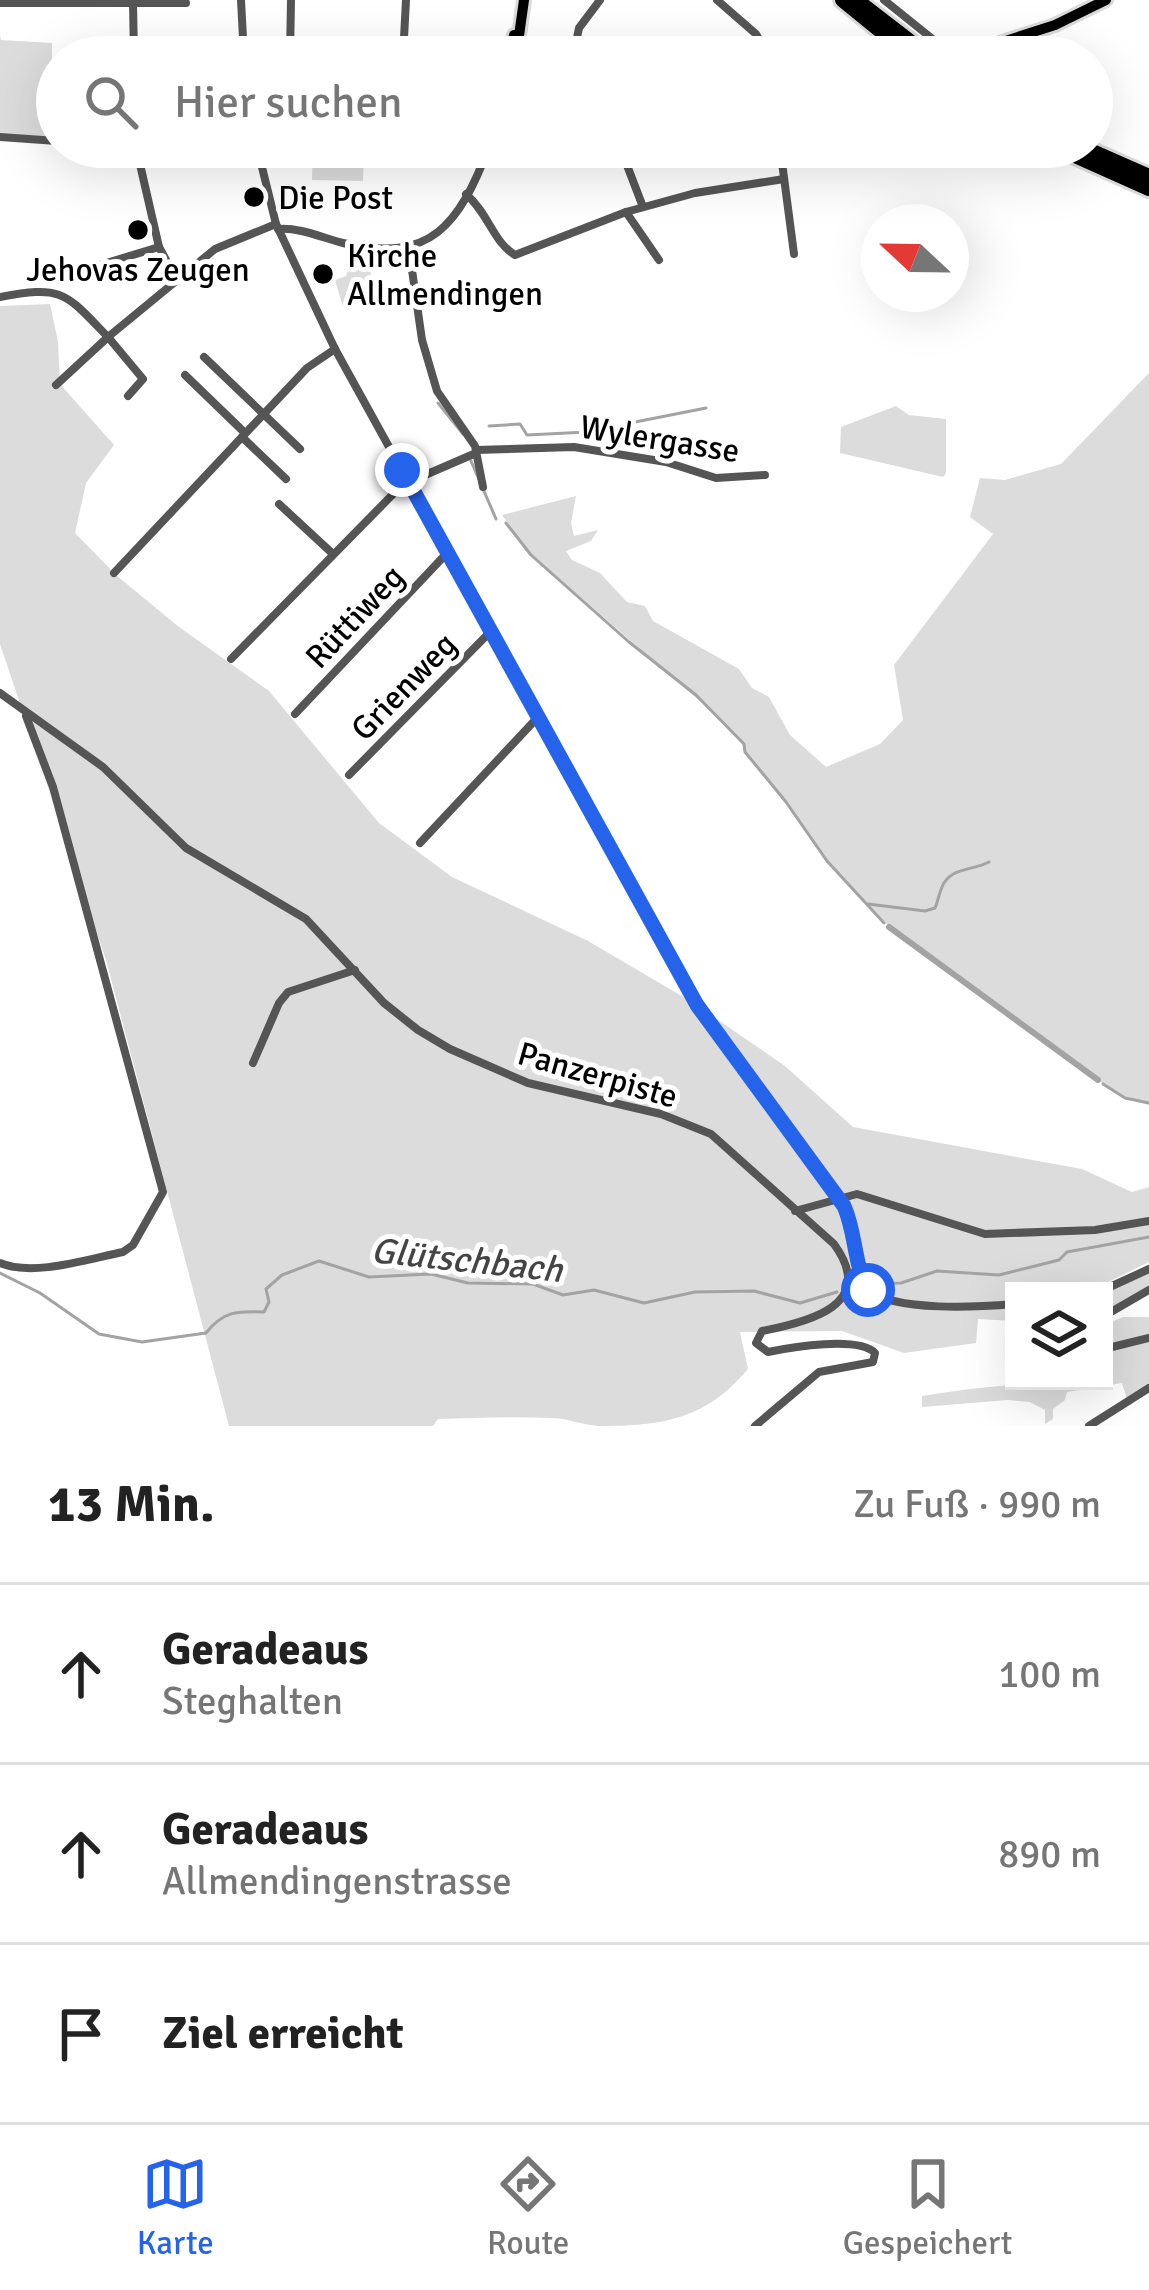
<!DOCTYPE html>
<html lang="de">
<meta charset="utf-8">
<style>
body{margin:0;font-family:Signika,sans-serif;background:#f6f6f6;color:#222}
.controls{position:absolute;right:36px;bottom:36px;display:grid;overflow:hidden;border-radius:0px;box-shadow:0 12px 48px #0002}
.controls button{width:108px;height:108px;display:grid;place-items:center;padding:0;border:0;border-bottom:3px solid #e0e0e0;background:#fff;color:#222;font:60px sans-serif}
.compass{position:absolute;left:861px;top:204px;width:108px;height:108px;border-radius:50%;background:#fff;box-shadow:0 12px 48px #0002;rotate:292deg}
.stop{position:absolute;width:36px;height:36px;margin:-27px;border:9px solid #2563eb;border-radius:50%;background:#fff}
.stop.end{background:#2563eb;border-color:#fff;box-shadow:0 3px 12px #0008}
.list{margin:0;padding:0;list-style:none}
h2{display:flex;justify-content:space-between;align-items:center;height:156px;margin:0;padding:0 48px;font-size:51px}
h2 small{font-size:39px;font-weight:400;color:#767676}
.list li{display:grid;grid-template-columns:78px 1fr auto;gap:36px;align-items:center;box-sizing:border-box;height:180px;padding:0 48px;border-top:3px solid #e0e0e0}
.list b{display:block;font-size:45px;white-space:nowrap}
.list p{margin:0;font-size:39px;white-space:nowrap;color:#767676}
.list em{font-size:39px;font-style:normal;color:#767676}
.icon{flex:none;width:66px;height:66px;fill:none;stroke:currentColor;stroke-width:2;stroke-linecap:round;stroke-linejoin:round}
.map{position:relative;flex:none;width:1149px;height:1426px;overflow:hidden}
.search{position:absolute;background:#fff;box-shadow:0 12px 48px #0002;left:36px;right:36px;top:36px;height:132px;display:flex;align-items:center;gap:30px;box-sizing:border-box;padding:0 42px;border-radius:66px;color:#767676;font-size:45px}
.sheet{height:696px;background:#fff}
nav{display:flex;justify-content:space-around;align-items:center;box-sizing:border-box;height:168px;border-top:3px solid #e0e0e0;background:#fff;font-size:33px;color:#767676}
nav a{display:grid;justify-items:center;gap:6px}
nav .on{color:#2563eb}
.map>svg:first-child{display:block}
</style>
<div class="map">
<svg width="1149" height="1426" viewBox="0 0 1149 1426">
<rect width="100%" height="100%" fill="#fff"/>
<g fill="#dcdcdc">
<polygon points="0,35 1,40 52,43 52,59 57,66 57,138 0,134"/>
<polygon points="313,147 364,147 363,181 312,180"/>
<polygon points="369,262 373,286 363,289 364,301 343,307 335,280 346,276 349,267"/>
<path d="M50 304 58 342 60 384 114 445 86 483 75 533 116 575 179 627 269 691 379 823 452 877 588 941 692 1002 785 1066 853 1127 1082 1169 1132 1192 1149 1187V1262L1090 1291H1014V1321L978 1319 976 1343 904 1353 842 1331 740 1332 748 1369C705 1420 662 1426 598 1426 582 1425 567 1418 551 1418 514 1416 476 1418 438 1419L433 1426H229L106 960 0 644V306Z"/>
<polygon points="1149,373 1149,1105 1125,1098 1103,1084 883,921 827,861 786,802 745,752 744,744 718,717 531,554 502,515 576,496 571,523 574,536 598,530 591,541 566,551 572,560 600,573 627,602 645,606 653,621 739,669 752,688 769,697 790,735 826,767 880,744 903,720 894,665 993,534 970,517 980,478 1005,480 1061,464"/>
<polygon points="896,406 909,415 946,419 946,473 943,477 840,453 841,427"/>
<polygon points="1149,1271 1149,1287 1104,1312 1104,1293"/>
<polygon points="1123,1317 1149,1317 1149,1335 1104,1346 1104,1325"/>
<path d="M1149 1341V1385L1127 1399 1122 1383 1067 1392 1065 1400 1053 1409V1419L1045 1424V1410L1030 1402 1008 1400 922 1407V1396C984 1386 1042 1381 1104 1381V1351Z"/>
</g>
<g fill="none" stroke-linecap="round" stroke-linejoin="round">
<g stroke="#a3a3a3" stroke-width="3">
<polyline points="438,403 463,434"/>
<polyline points="489,426 520,424 527,435 587,432"/>
<polyline points="615,426 706,408"/>
<polyline points="471,461 496,519"/>
<polyline points="506,523 531,555 629,642 696,695 744,744 745,752 786,802 827,861 884,923"/>
<path d="M868 904 925 911 935 908C938 901 939 894 942 887 950 867 972 871 989 862"/>
<polyline points="1103,1084 1125,1098 1149,1103"/>
<path d="M0 1273 40 1293 99 1334 142 1342 206 1333C223 1311 237 1311 264 1312L269 1302 266 1289 282 1275 319 1261 369 1277 431 1274 468 1283 533 1284 563 1295 594 1290 644 1303 695 1292 754 1291 800 1303 837 1292"/>
<polyline points="871,1284 901,1283 937,1271 999,1275 1059,1260 1067,1252 1149,1237"/>
</g>
<polyline stroke="#a3a3a3" stroke-width="6" points="889,927 1098,1080"/>
<g stroke="#dbdbdb" stroke-width="16">
<g id="major">
<polyline points="509,57 514,35"/>
<polyline points="516,57 524,0"/>
<polyline points="956,57 1055,25 1106,0"/>
</g>
</g>
<g stroke="#dbdbdb" stroke-width="20">
<g id="highway">
<polyline points="842,0 912,57"/>
<polyline points="857,0 931,57"/>
<polyline points="1055,147 1149,189"/>
<polyline points="1083,147 1149,176"/>
</g>
</g>
<g stroke="#555" stroke-width="8">
<polyline points="241,0 244,57"/>
<polyline points="717,0 756,34 770,57"/>
<polyline points="884,0 955,57"/>
<polyline points="0,3 186,3"/>
<polyline points="133,3 134,57"/>
<polyline points="290,57 291,0"/>
<polyline points="403,57 406,0"/>
<polyline points="573,57 579,28 600,0"/>
<polyline points="0,137 57,141"/>
<polyline points="136,147 159,247 177,280"/>
<path d="M257 147 276 224 335 349 697 1005 844 1206 868 1290C896 1312 979 1307 1014 1304"/>
<polyline points="620,147 643,207"/>
<polyline points="780,147 794,254"/>
<polyline points="483,163 538,147"/>
<path d="M466 194C489 214 493 242 515 255L626 212 695 193 784 179"/>
<polyline points="626,212 659,260"/>
<path d="M278 229C299 227 323 238 343 243 431 264 459 225 489 147"/>
<polyline points="409,249 422,340 437,391 475,446 483,487"/>
<polyline points="77,272 159,247"/>
<path d="M0 297C64 285 65 293 108 337L215 249 276 224"/>
<polyline points="204,357 300,449"/>
<polyline points="185,375 245,433"/>
<polyline points="56,385 108,337 143,379 128,396"/>
<polyline points="242,437 286,479"/>
<polyline points="476,450 574,447 666,462 716,478 765,475"/>
<polyline points="279,504 333,554"/>
<polyline points="114,573 307,368 335,349"/>
<polyline points="231,659 402,485 476,453"/>
<path d="M0 693 103 767 186 848 306 919 384 1003 418 1030 450 1049 528 1083 661 1114 711 1134 834 1244C878 1305 809 1322 762 1331L756 1343 768 1352C792 1347 858 1336 875 1353L873 1362 819 1372 755 1426"/>
<polyline points="295,714 448,552"/>
<polyline points="349,775 491,631"/>
<polyline points="420,843 538,717"/>
<polyline points="253,1063 279,1003 288,992 355,970"/>
<polyline points="795,1211 857,1194 985,1234 1095,1230 1149,1221"/>
<path d="M0 1263C33 1277 88 1259 123 1252L133 1245 163 1192 53 787 26 716"/>
<polyline points="1101,1291 1149,1269"/>
<polyline points="1104,1316 1149,1290"/>
<polyline points="1104,1349 1149,1338"/>
<polyline points="1089,1426 1149,1388"/>
</g>
<use href="#major" stroke="#000" stroke-width="10"/>
<use href="#highway" stroke="#000" stroke-width="14"/>
</g>
<g fill="none" stroke-linecap="round" stroke-linejoin="round">
<path stroke="#2563eb" stroke-width="15" d="M402 470 697 1005 844 1206C856 1233 854 1265 868 1290"/>
</g>
<g fill="#000" stroke="#fff" stroke-width="4.5">
<circle cx="254" cy="197" r="12"/>
<circle cx="138" cy="230" r="12"/>
<circle cx="323" cy="274" r="12"/>
</g>
<g text-anchor="middle" stroke-width="10" stroke-linejoin="round" paint-order="stroke">
<g font-size="33" fill="#000" stroke="#fff" text-anchor="start">
<text x="278" y="209">Die Post</text>
<text x="347" y="267">Kirche<tspan x="347" dy="38">Allmendingen</tspan></text>
<text x="138" y="281" text-anchor="middle">Jehovas Zeugen</text>
</g>
<g font-size="33" fill="#000" stroke="#fff">
<text transform="translate(660 438) rotate(9)" y="12">Wylergasse</text>
<text transform="translate(354 616) rotate(-47)" y="12">Rüttiweg</text>
<text transform="translate(403 686) rotate(-46)" y="12">Grienweg</text>
<text transform="translate(598 1074) rotate(16)" y="12">Panzerpiste</text>
</g>
<g font-size="36" font-style="italic" fill="#444" stroke="#fff">
<text transform="translate(467 1259) rotate(6)" y="13">Glütschbach</text>
</g>
</g>
</svg>
<div class="controls">
<button><svg class="icon" aria-label="layers" viewBox="0 0 24 24"><path d="M12 4l9 5-9 5-9-5zM3 14l9 5 9-5"/></svg></button>
</div>
<svg class="compass" viewBox="-18 -18 36 36"><path d="M0-13l5 13h-10z" fill="#e53935"/><path d="M0 13l5-13h-10z" fill="#767676"/></svg>
<div class="stop" style="left:868px;top:1290px"></div>
<div class="stop end" style="left:402px;top:470px"></div>
<div class="search"><svg class="icon" aria-label="search" viewBox="0 0 24 24"><circle cx="10" cy="10" r="6"/><path d="M15 15l6 6"/></svg>Hier suchen</div>
</div>
<section class="sheet">
<h2>13 Min.<small>Zu Fuß · 990 m</small></h2>
<ul class="list">
<li><svg class="icon" aria-label="ahead" viewBox="0 0 24 24"><path d="M12 20V5M6 11l6-6 6 6"/></svg><div><b>Geradeaus</b><p>Steghalten</p></div><em>100 m</em></li>
<li><svg class="icon" aria-label="ahead" viewBox="0 0 24 24"><path d="M12 20V5M6 11l6-6 6 6"/></svg><div><b>Geradeaus</b><p>Allmendingenstrasse</p></div><em>890 m</em></li>
<li><svg class="icon" aria-label="arrive" viewBox="0 0 24 24"><path d="M6 21V4h12l-3 4 3 4H6"/></svg><div><b>Ziel erreicht</b></div></li>
</ul>
</section>
<nav>
<a class="on"><svg class="icon" aria-label="map" viewBox="0 0 24 24"><path d="M3 6l6-2 6 2 6-2v14l-6 2-6-2-6 2zM9 4v14M15 6v14"/></svg>Karte</a>
<a><svg class="icon" aria-label="directions" viewBox="0 0 24 24"><path d="M12 3l9 9-9 9-9-9zM9 14v-3h6M13 9l2 2-2 2"/></svg>Route</a>
<a><svg class="icon" aria-label="saved" viewBox="0 0 24 24"><path d="M7 4h10v16l-5-4-5 4z"/></svg>Gespeichert</a>
</nav>
